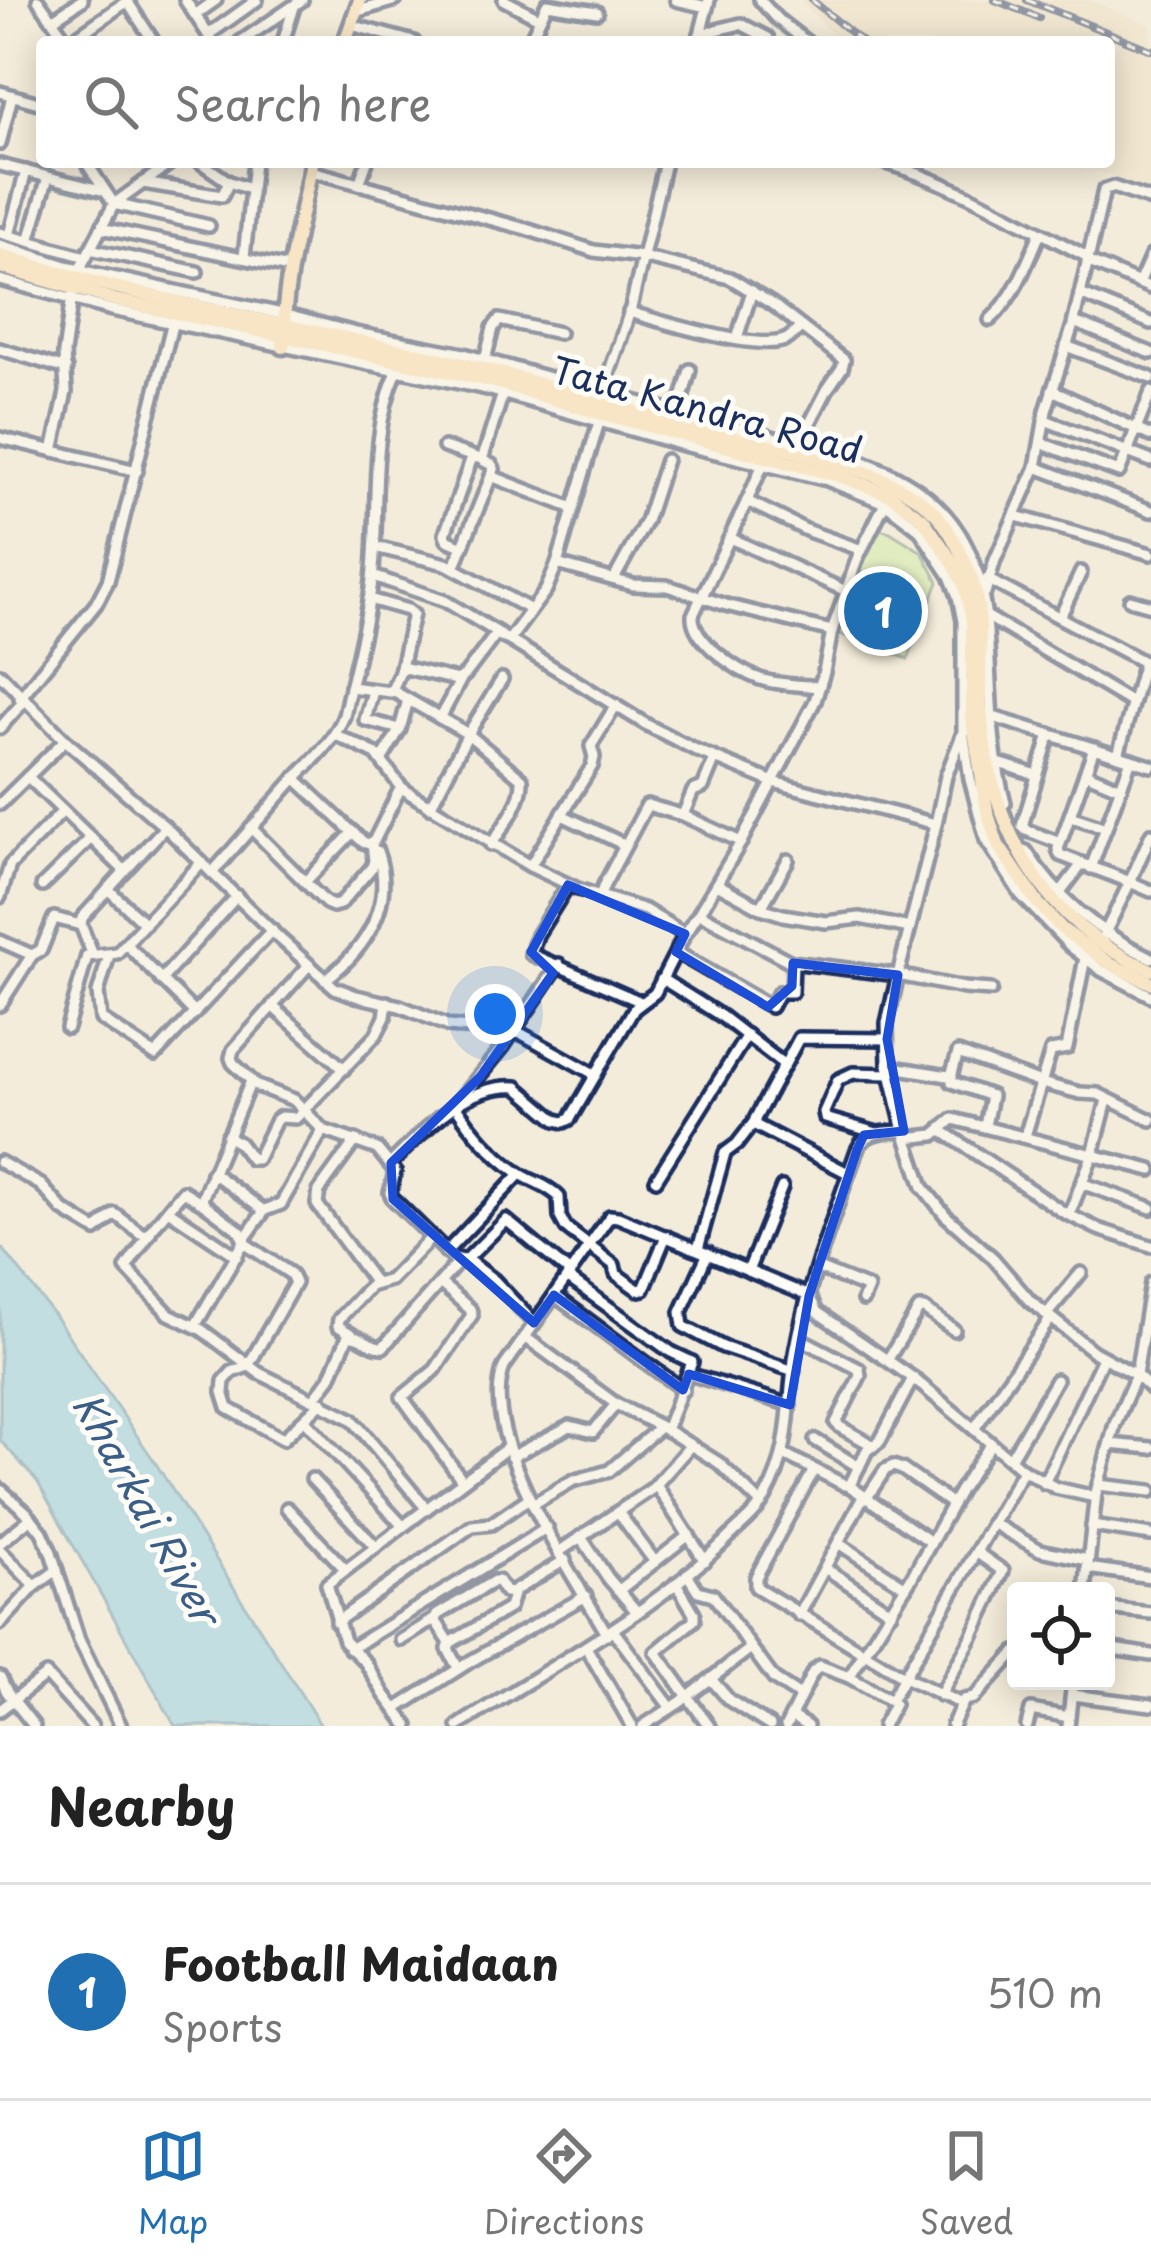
<!DOCTYPE html>
<style>
body{margin:0;font-family:"Playpen Sans",sans-serif;background:#f2f2f2;color:#222}
.controls{position:absolute;right:36px;bottom:36px;display:grid;overflow:hidden;border-radius:12px;box-shadow:0 6px 30px #0003}
.controls button{width:108px;height:108px;display:grid;place-items:center;padding:0;border:0;border-bottom:3px solid #e0e0e0;background:#fff;color:#222;font:60px sans-serif}
.you{position:absolute;left:495px;top:1014px;width:42px;height:42px;margin:-30px;border:9px solid #fff;border-radius:50%;background:#1a73e8;box-shadow:0 0 0 18px #1a73e833}
.badge{display:grid;place-items:center;width:78px;height:78px;border-radius:50%;background:#1f6fb2;color:#fff;font-size:39px;font-weight:700}
.pin{position:absolute;translate:-50% -50%;border:6px solid #fff;box-shadow:0 3px 12px #0006}
.list{margin:0;padding:0;list-style:none}
h2{display:flex;justify-content:space-between;align-items:center;height:156px;margin:0;padding:0 48px;font-size:51px}
h2 small{font-size:39px;font-weight:400;color:#767676}
.list li{display:grid;grid-template-columns:78px 1fr auto;gap:36px;align-items:center;box-sizing:border-box;height:216px;padding:0 48px;border-top:3px solid #e0e0e0}
.list b{display:block;font-size:45px;white-space:nowrap}
.list p{margin:0;font-size:39px;white-space:nowrap;color:#767676}
.list em{font-size:39px;font-style:normal;color:#767676}
.icon{flex:none;width:66px;height:66px;fill:none;stroke:currentColor;stroke-width:2;stroke-linecap:round;stroke-linejoin:round}
.map{position:relative;flex:none;width:1151px;height:1726px;overflow:hidden}
.search{position:absolute;background:#fff;box-shadow:0 6px 30px #0003;left:36px;right:36px;top:36px;height:132px;display:flex;align-items:center;gap:30px;box-sizing:border-box;padding:0 42px;border-radius:12px;color:#767676;font-size:45px}
.sheet{height:372px;background:#fff}
nav{display:flex;justify-content:space-around;align-items:center;box-sizing:border-box;height:168px;border-top:3px solid #e0e0e0;background:#fff;font-size:33px;color:#767676}
nav a{display:grid;justify-items:center;gap:6px}
nav .on{color:#1f6fb2}
.map>svg:first-child{display:block}
</style>
<div class="map">
<svg width="1151" height="1726" viewBox="0 0 1151 1726">
<rect width="100%" height="100%" fill="#f4ecda"/>
<filter id="ink" filterUnits="userSpaceOnUse"><feTurbulence type="fractalNoise" baseFrequency=".00833" numOctaves="2"/><feDisplacementMap in="SourceGraphic" scale="24" xChannelSelector="R" yChannelSelector="G"/><feConvolveMatrix kernelMatrix="1 2 1 2 8 2 1 2 1" color-interpolation-filters="sRGB"/></filter>
<g filter="url(#ink)">
<polygon fill="#eee0c5" points="799,0 1090,0 1151,25 1151,191 1075,162 1109,162 1109,42 839,42"/>
<polygon fill="#c9eaa2" stroke="#728c80" stroke-width="3" points="873,527 890,532 922,552 938,582 908,659 832,631"/>
<polygon fill="#85cde6" stroke="#5b8eb0" stroke-width="3" points="0,1245 54,1315 153,1459 321,1726 175,1726 37,1481 0,1440"/>
<g fill="none" stroke-linecap="round" stroke-linejoin="round">
<g stroke="#1b2f5e" stroke-width="18">
<g id="minor">
<polyline points="38,0 68,42"/>
<polyline points="185,0 213,42"/>
<polyline points="504,0 539,18"/>
<polyline points="676,0 707,7"/>
<polyline points="760,0 776,18 807,42"/>
<polyline points="127,1 154,42"/>
<polyline points="355,12 396,0"/>
<polyline points="195,15 216,0"/>
<polyline points="52,20 82,0"/>
<polyline points="351,25 414,42"/>
<polyline points="700,34 741,24 768,38"/>
<polyline points="208,35 257,0"/>
<polyline points="69,42 129,0"/>
<polyline points="240,42 302,0"/>
<polyline points="283,42 294,7"/>
<polyline points="529,42 547,4 597,12"/>
<polyline points="698,42 709,0"/>
<polyline points="0,92 42,104"/>
<polyline points="0,144 12,96"/>
<polyline points="86,162 114,204 209,226"/>
<polyline points="200,162 229,182"/>
<path d="M883 162C954 183 1022 224 1088 257"/>
<polyline points="0,165 105,191"/>
<polyline points="311,171 526,229 594,251 642,257 730,278 772,304 844,360 842,368 827,390 799,444"/>
<polyline points="143,183 222,196 229,182 250,189"/>
<polyline points="359,184 367,162"/>
<polyline points="101,228 289,268"/>
<polyline points="0,233 86,257"/>
<polyline points="9,235 26,171"/>
<polyline points="29,241 48,177"/>
<path d="M0 245 79 270 282 314 356 333 464 354 603 393 853 458C1037 521 966 661 1005 803"/>
<polyline points="90,249 197,272"/>
<polyline points="244,257 254,162"/>
<polyline points="1087,261 1151,288"/>
<polyline points="77,274 114,204 172,162"/>
<polyline points="0,280 112,310 487,389 683,445 827,480 885,503 919,529 950,576 958,596 963,621 963,731 970,779 986,840 1021,895 1070,946 1101,970 1151,996"/>
<polyline points="1139,283 1151,256"/>
<polyline points="1080,294 1151,323"/>
<path d="M629 312C659 321 761 353 787 339 788 339 800 328 801 327"/>
<path d="M990 320C1015 297 1027 264 1040 233"/>
<polyline points="1074,322 1151,353"/>
<polyline points="737,338 752,291"/>
<polyline points="1066,346 1151,378"/>
<polyline points="0,349 66,369"/>
<polyline points="485,360 493,328 499,320 559,333"/>
<polyline points="1052,390 1151,436"/>
<polyline points="601,398 631,308 665,162"/>
<polyline points="678,413 690,370"/>
<polyline points="1045,420 1151,461"/>
<polyline points="599,422 557,564 633,585 667,586 726,605 832,631"/>
<polyline points="0,438 137,471"/>
<polyline points="1041,443 1119,472 1151,392"/>
<polyline points="444,447 477,458"/>
<polyline points="53,451 66,392 64,353 72,296"/>
<polyline points="1036,467 1151,511"/>
<polyline points="491,476 573,508"/>
<polyline points="747,501 763,464"/>
<polyline points="1016,516 1151,554"/>
<polyline points="730,538 846,591"/>
<polyline points="375,547 446,564 531,610"/>
<polyline points="463,547 447,540 445,534 472,457"/>
<polyline points="557,564 546,590 509,640 647,725 696,750 773,782 936,824"/>
<polyline points="454,568 494,469 492,465 482,460 504,390"/>
<polyline points="373,576 445,601 500,634"/>
<polyline points="614,579 646,521 666,460"/>
<polyline points="987,579 1151,666"/>
<polyline points="985,593 995,560 1036,467 1046,411 1073,325 1104,190 1113,187 1151,200"/>
<polyline points="369,599 408,610 413,614 400,672"/>
<polyline points="1130,600 1151,606"/>
<polyline points="988,617 1132,703"/>
<polyline points="1060,617 1081,572"/>
<polyline points="0,674 65,740 165,827 277,936 335,988 356,996 400,1006 449,1026 522,1034 596,1075"/>
<polyline points="350,687 391,692 400,672 406,668 457,680 465,675 496,634 509,640"/>
<path d="M819 687C799 685 779 685 760 679 737 671 691 640 693 615L747 501 808 531 862 550"/>
<polyline points="373,691 365,720 400,729"/>
<path d="M393 691 468 734 522 779C523 803 504 825 491 845"/>
<polyline points="20,698 96,604 108,581 173,321"/>
<polyline points="990,716 1151,766"/>
<polyline points="440,718 461,679"/>
<polyline points="0,728 24,701"/>
<polyline points="964,730 946,776 936,824 898,975 964,988 991,990"/>
<polyline points="1050,734 1022,826 1026,830 1060,843"/>
<polyline points="336,735 376,754 401,787 412,795 530,866 578,889 645,910 685,934 699,913 791,962 898,975 887,1023 888,1065 904,1131 923,1187 945,1215 993,1258 1030,1301 1094,1352 1136,1375 1115,1424 1096,1493 1085,1591"/>
<polyline points="1094,748 1058,849 1060,855 1130,882 1151,834"/>
<polyline points="1118,755 1144,662"/>
<polyline points="382,759 400,729 408,700"/>
<polyline points="995,762 1037,775"/>
<polyline points="1085,773 1121,788"/>
<polyline points="28,777 125,871"/>
<polyline points="295,778 363,842 369,844 374,841 401,787"/>
<polyline points="0,804 65,740"/>
<polyline points="430,807 468,734 502,679"/>
<polyline points="562,815 625,845"/>
<polyline points="683,815 693,791 703,787 715,758"/>
<polyline points="1070,816 1106,828"/>
<polyline points="251,828 326,903 333,906 340,904 372,867 374,861 372,843"/>
<path d="M1026 851C1057 899 1100 934 1151 958"/>
<polyline points="530,866 592,766 594,757 591,746 616,705"/>
<polyline points="1091,868 1131,760"/>
<path d="M212 873C238 843 264 814 290 784 311 761 332 745 344 716 353 671 367 626 372 580 380 511 368 436 397 371"/>
<polyline points="305,882 353,832"/>
<polyline points="717,884 761,908 783,915 826,922 860,918 910,928"/>
<polyline points="568,885 537,935 531,954 641,1002"/>
<polyline points="42,886 91,838"/>
<polyline points="108,889 145,924"/>
<polyline points="1060,893 1082,864"/>
<polyline points="600,896 604,885 647,805 685,816 741,842"/>
<polyline points="0,897 10,865 63,811"/>
<polyline points="761,908 788,860"/>
<polyline points="699,913 741,842 815,701 824,672 832,631 858,557 887,499"/>
<polyline points="1103,937 1130,882 1151,891"/>
<polyline points="0,941 32,955 0,1005"/>
<polyline points="126,944 195,1013"/>
<polyline points="676,952 771,1007 779,992 792,992 793,963"/>
<polyline points="92,953 81,925 82,918 165,827"/>
<polyline points="32,955 41,950 54,918 81,925"/>
<polyline points="109,955 98,993 101,1019 155,1055 272,930"/>
<path d="M559 964 503 1047 455 1105C472 1131 491 1153 516 1171 530 1182 547 1184 559 1197L560 1217 566 1228 614 1265 616 1274 638 1290 644 1289 666 1236"/>
<polyline points="309,965 233,1050 231,1058 233,1063 257,1086 294,1100 323,1130 377,1149 395,1171 390,1193 393,1199 453,1258 469,1261 494,1280 534,1323"/>
<polyline points="662,979 721,1016 782,1063 783,1067 755,1119 755,1125 848,1173"/>
<polyline points="161,980 237,896"/>
<path d="M325 980C366 949 396 903 377 851"/>
<polyline points="272,1006 344,1069"/>
<polyline points="67,1028 87,956 117,953 201,863"/>
<polyline points="784,1066 799,1038 887,1039"/>
<polyline points="952,1073 952,1082 991,1096 985,1126"/>
<polyline points="941,1130 1063,1212 1098,1229 1151,1246"/>
<polyline points="877,1133 825,1118 824,1112 838,1080 853,1073 890,1074 899,1068 948,1076 952,1073 958,1053 1041,1083 1080,1093 1098,1094 1151,1120"/>
<polyline points="227,1136 239,1143 251,1159 257,1159 276,1120 281,1117 296,1118 376,1035 385,1017 387,1002"/>
<polyline points="1025,1136 1051,1051 1067,1048 1085,958"/>
<polyline points="906,1138 934,1135 953,1119 1151,1170"/>
<polyline points="356,1140 319,1191 317,1204 375,1283"/>
<polyline points="0,1162 41,1185 63,1210 96,1230 115,1214 140,1233 147,1235 183,1191 204,1204"/>
<path d="M391 1163C426 1129 464 1084 517 1087L556 1120 564 1122 570 1119 634 1009 655 993 685 934"/>
<polyline points="212,1172 264,1211"/>
<polyline points="656,1180 747,1035"/>
<polyline points="1081,1183 1151,1208"/>
<polyline points="168,1210 237,1256"/>
<polyline points="1069,1215 1093,1154 1107,1100"/>
<polyline points="150,1233 126,1268 169,1314 202,1330 259,1373 352,1419 425,1507"/>
<polyline points="245,1238 265,1210 281,1204 323,1130"/>
<polyline points="244,1243 291,1274 295,1283 248,1366 232,1372 224,1381 223,1392 228,1408 283,1439 322,1402"/>
<polyline points="698,1249 725,1153 737,1144 754,1122"/>
<polyline points="446,1252 520,1174"/>
<polyline points="708,1253 681,1312 683,1326 723,1347 794,1371"/>
<polyline points="466,1260 506,1220 570,1273"/>
<polyline points="818,1268 868,1288 863,1300"/>
<polyline points="748,1271 782,1187"/>
<polyline points="567,1277 671,1352 692,1362 666,1430"/>
<polyline points="440,1283 470,1309 472,1315 435,1370 402,1397 462,1480"/>
<polyline points="1151,1283 1136,1375 1151,1389"/>
<polyline points="554,1295 683,1390"/>
<polyline points="1046,1315 1081,1273"/>
<polyline points="195,1326 244,1242 240,1231 204,1204 202,1199 251,1081"/>
<polyline points="353,1335 338,1326 339,1319 370,1286 390,1280 432,1237"/>
<polyline points="525,1337 616,1404 665,1429 719,1463 761,1504"/>
<polyline points="799,1338 859,1369 860,1376 836,1423 840,1427 874,1446"/>
<polyline points="888,1359 919,1309 924,1309 954,1330"/>
<polyline points="689,1374 790,1405"/>
<path d="M314 1399 330 1378 348 1336C361 1334 370 1348 383 1347L460 1260"/>
<polyline points="305,1420 402,1525"/>
<polyline points="974,1429 1051,1318"/>
<polyline points="815,1440 859,1467"/>
<polyline points="1110,1444 1151,1448"/>
<polyline points="784,1454 845,1485 850,1485 867,1450 880,1441 913,1378"/>
<polyline points="511,1457 570,1426 593,1432 616,1404"/>
<polyline points="1010,1459 1056,1380"/>
<polyline points="814,1470 756,1577 756,1587 904,1677 962,1704"/>
<polyline points="312,1479 375,1546"/>
<polyline points="1044,1483 1103,1358"/>
<polyline points="656,1485 705,1561"/>
<polyline points="848,1485 931,1542"/>
<polyline points="1098,1485 1151,1491"/>
<polyline points="0,1489 26,1512 42,1532 51,1552 79,1640 121,1726"/>
<polyline points="866,1499 885,1470 893,1466 902,1469 952,1504"/>
<polyline points="533,1504 572,1481 609,1471 660,1427"/>
<polyline points="287,1508 345,1569"/>
<polyline points="618,1512 655,1562"/>
<polyline points="992,1523 1040,1550 1088,1560"/>
<polyline points="1092,1526 1151,1535"/>
<polyline points="581,1537 608,1578 637,1612"/>
<polyline points="0,1543 31,1518"/>
<polyline points="838,1543 906,1587"/>
<polyline points="0,1550 35,1586"/>
<polyline points="560,1551 653,1488 691,1445"/>
<polyline points="825,1568 891,1612"/>
<polyline points="1087,1568 1151,1577"/>
<polyline points="687,1574 698,1591 713,1595 774,1679 800,1696"/>
<polyline points="676,1583 694,1613 694,1620 656,1652 709,1726"/>
<polyline points="618,1591 689,1535"/>
<polyline points="1106,1608 1151,1613"/>
<polyline points="799,1615 863,1497"/>
<polyline points="336,1622 472,1526 491,1524 529,1498"/>
<polyline points="0,1624 34,1587 57,1570"/>
<polyline points="613,1630 671,1708"/>
<path d="M607 1634C572 1572 477 1437 504 1367L610 1216 618 1217 809 1296 817 1312 913 1378 1023 1470 1056 1488 1095 1497"/>
<polyline points="401,1640 435,1619"/>
<polyline points="450,1643 435,1620 437,1615 494,1581 498,1581 505,1592 513,1593"/>
<polyline points="586,1647 632,1726"/>
<polyline points="1106,1648 1151,1655"/>
<polyline points="350,1649 547,1528"/>
<polyline points="458,1668 448,1649 450,1643 509,1608 514,1591 565,1560"/>
<polyline points="0,1677 7,1692 34,1726"/>
<polyline points="849,1677 912,1577 960,1490 991,1444"/>
<polyline points="711,1679 729,1700 770,1726"/>
<polyline points="940,1695 973,1635 1003,1571 976,1552"/>
<polyline points="1072,1695 1151,1705"/>
<polyline points="396,1709 471,1661 586,1596"/>
<polyline points="0,1710 46,1675 92,1726"/>
<polyline points="791,1716 807,1726"/>
<polyline points="408,1726 384,1694 366,1663 344,1641 327,1584 507,1448"/>
<path d="M458 1726C550 1666 651 1615 729 1537 742 1524 758 1512 766 1496 792 1451 787 1402 795 1353 807 1284 834 1216 857 1150 866 1130 884 1132 904 1131"/>
<polyline points="643,1726 679,1703 751,1648"/>
<polyline points="786,1726 813,1672 820,1666 849,1677 888,1699 892,1698 1023,1470"/>
<polyline points="883,1726 894,1704 890,1699"/>
<polyline points="952,1726 964,1700 974,1698 1016,1652"/>
<polyline points="1027,1726 1031,1710 1069,1717"/>
<polyline points="1068,1726 1073,1681"/>
</g>
</g>
<g stroke="#1b2f5e" stroke-width="21">
<g id="major">
<polyline points="345,42 360,0"/>
<path d="M0 255C162 306 331 331 496 372 555 387 613 406 671 421 710 431 748 441 786 450 838 464 895 474 935 513 946 524 953 538 960 551 990 606 977 653 981 711 989 825 1043 925 1151 970"/>
<polyline points="0,267 115,300 495,382 602,414 839,476 889,494 923,519 952,561 964,585 972,621 972,718 987,811 998,845 1037,902 1062,929 1112,965 1151,983"/>
<path d="M283 347C283 283 300 224 312 162"/>
</g>
</g>
<use href="#minor" stroke="#fdfcf7" stroke-width="9"/>
<use href="#major" stroke="#fddcac" stroke-width="12"/>
<g stroke="#1b2f5e" stroke-width="8">
<g id="rail">
<polyline points="812,0 862,42"/>
<polyline points="995,0 1039,18"/>
<polyline points="1027,0 1151,50"/>
</g>
</g>
<use href="#rail" stroke="#fdfcf7" stroke-width="3" stroke-dasharray="9" stroke-linecap="butt"/>
</g>
</g>
<path d="M0 0H1151V1726H0ZM568 885 685 934 676 952 768 1007 792 986 793 963 898 975 887 1039 904 1131 864 1135 857 1150 809 1296 790 1405 689 1374 683 1390 554 1295 534 1323 393 1199 391 1163 480 1077 553 973 531 952Z" fill="#f4ecda" fill-opacity=".55" fill-rule="evenodd"/>
<path fill="none" stroke="#1d4ed8" stroke-width="9" stroke-linejoin="round" d="M568 885 685 934 676 952 768 1007 792 986 793 963 898 975 887 1039 904 1131 864 1135 857 1150 809 1296 790 1405 689 1374 683 1390 554 1295 534 1323 393 1199 391 1163 480 1077 553 973 531 952Z"/>
<g text-anchor="middle" stroke-width="10" stroke-linejoin="round" paint-order="stroke">
<g font-size="36" fill="#1b2f5e" stroke="#fdfcf7">
<text transform="translate(707 410) rotate(15)" y="13">Tata Kandra Road</text>
</g>
<g font-size="39" font-style="italic" fill="#3b5e87" stroke="#fdfcf7">
<text transform="translate(146 1509) rotate(61)" y="14">Kharkai River</text>
</g>
</g>
</svg>
<div class="controls">
<button><svg class="icon" aria-label="locate" viewBox="0 0 24 24"><circle cx="12" cy="12" r="6"/><path d="M12 2v4M12 18v4M2 12h4M18 12h4"/></svg></button>
</div>
<div class="you"></div>
<div class="pin badge" style="left:883px;top:611px">1</div>
<div class="search"><svg class="icon" aria-label="search" viewBox="0 0 24 24"><circle cx="10" cy="10" r="6"/><path d="M15 15l6 6"/></svg>Search here</div>
</div>
<section class="sheet">
<h2>Nearby<small></small></h2>
<ul class="list">
<li><span class="badge">1</span><div><b>Football Maidaan</b><p>Sports</p></div><em>510 m</em></li>
</ul>
</section>
<nav>
<a class="on"><svg class="icon" aria-label="map" viewBox="0 0 24 24"><path d="M3 6l6-2 6 2 6-2v14l-6 2-6-2-6 2zM9 4v14M15 6v14"/></svg>Map</a>
<a><svg class="icon" aria-label="directions" viewBox="0 0 24 24"><path d="M12 3l9 9-9 9-9-9zM9 14v-3h6M13 9l2 2-2 2"/></svg>Directions</a>
<a><svg class="icon" aria-label="saved" viewBox="0 0 24 24"><path d="M7 4h10v16l-5-4-5 4z"/></svg>Saved</a>
</nav>
